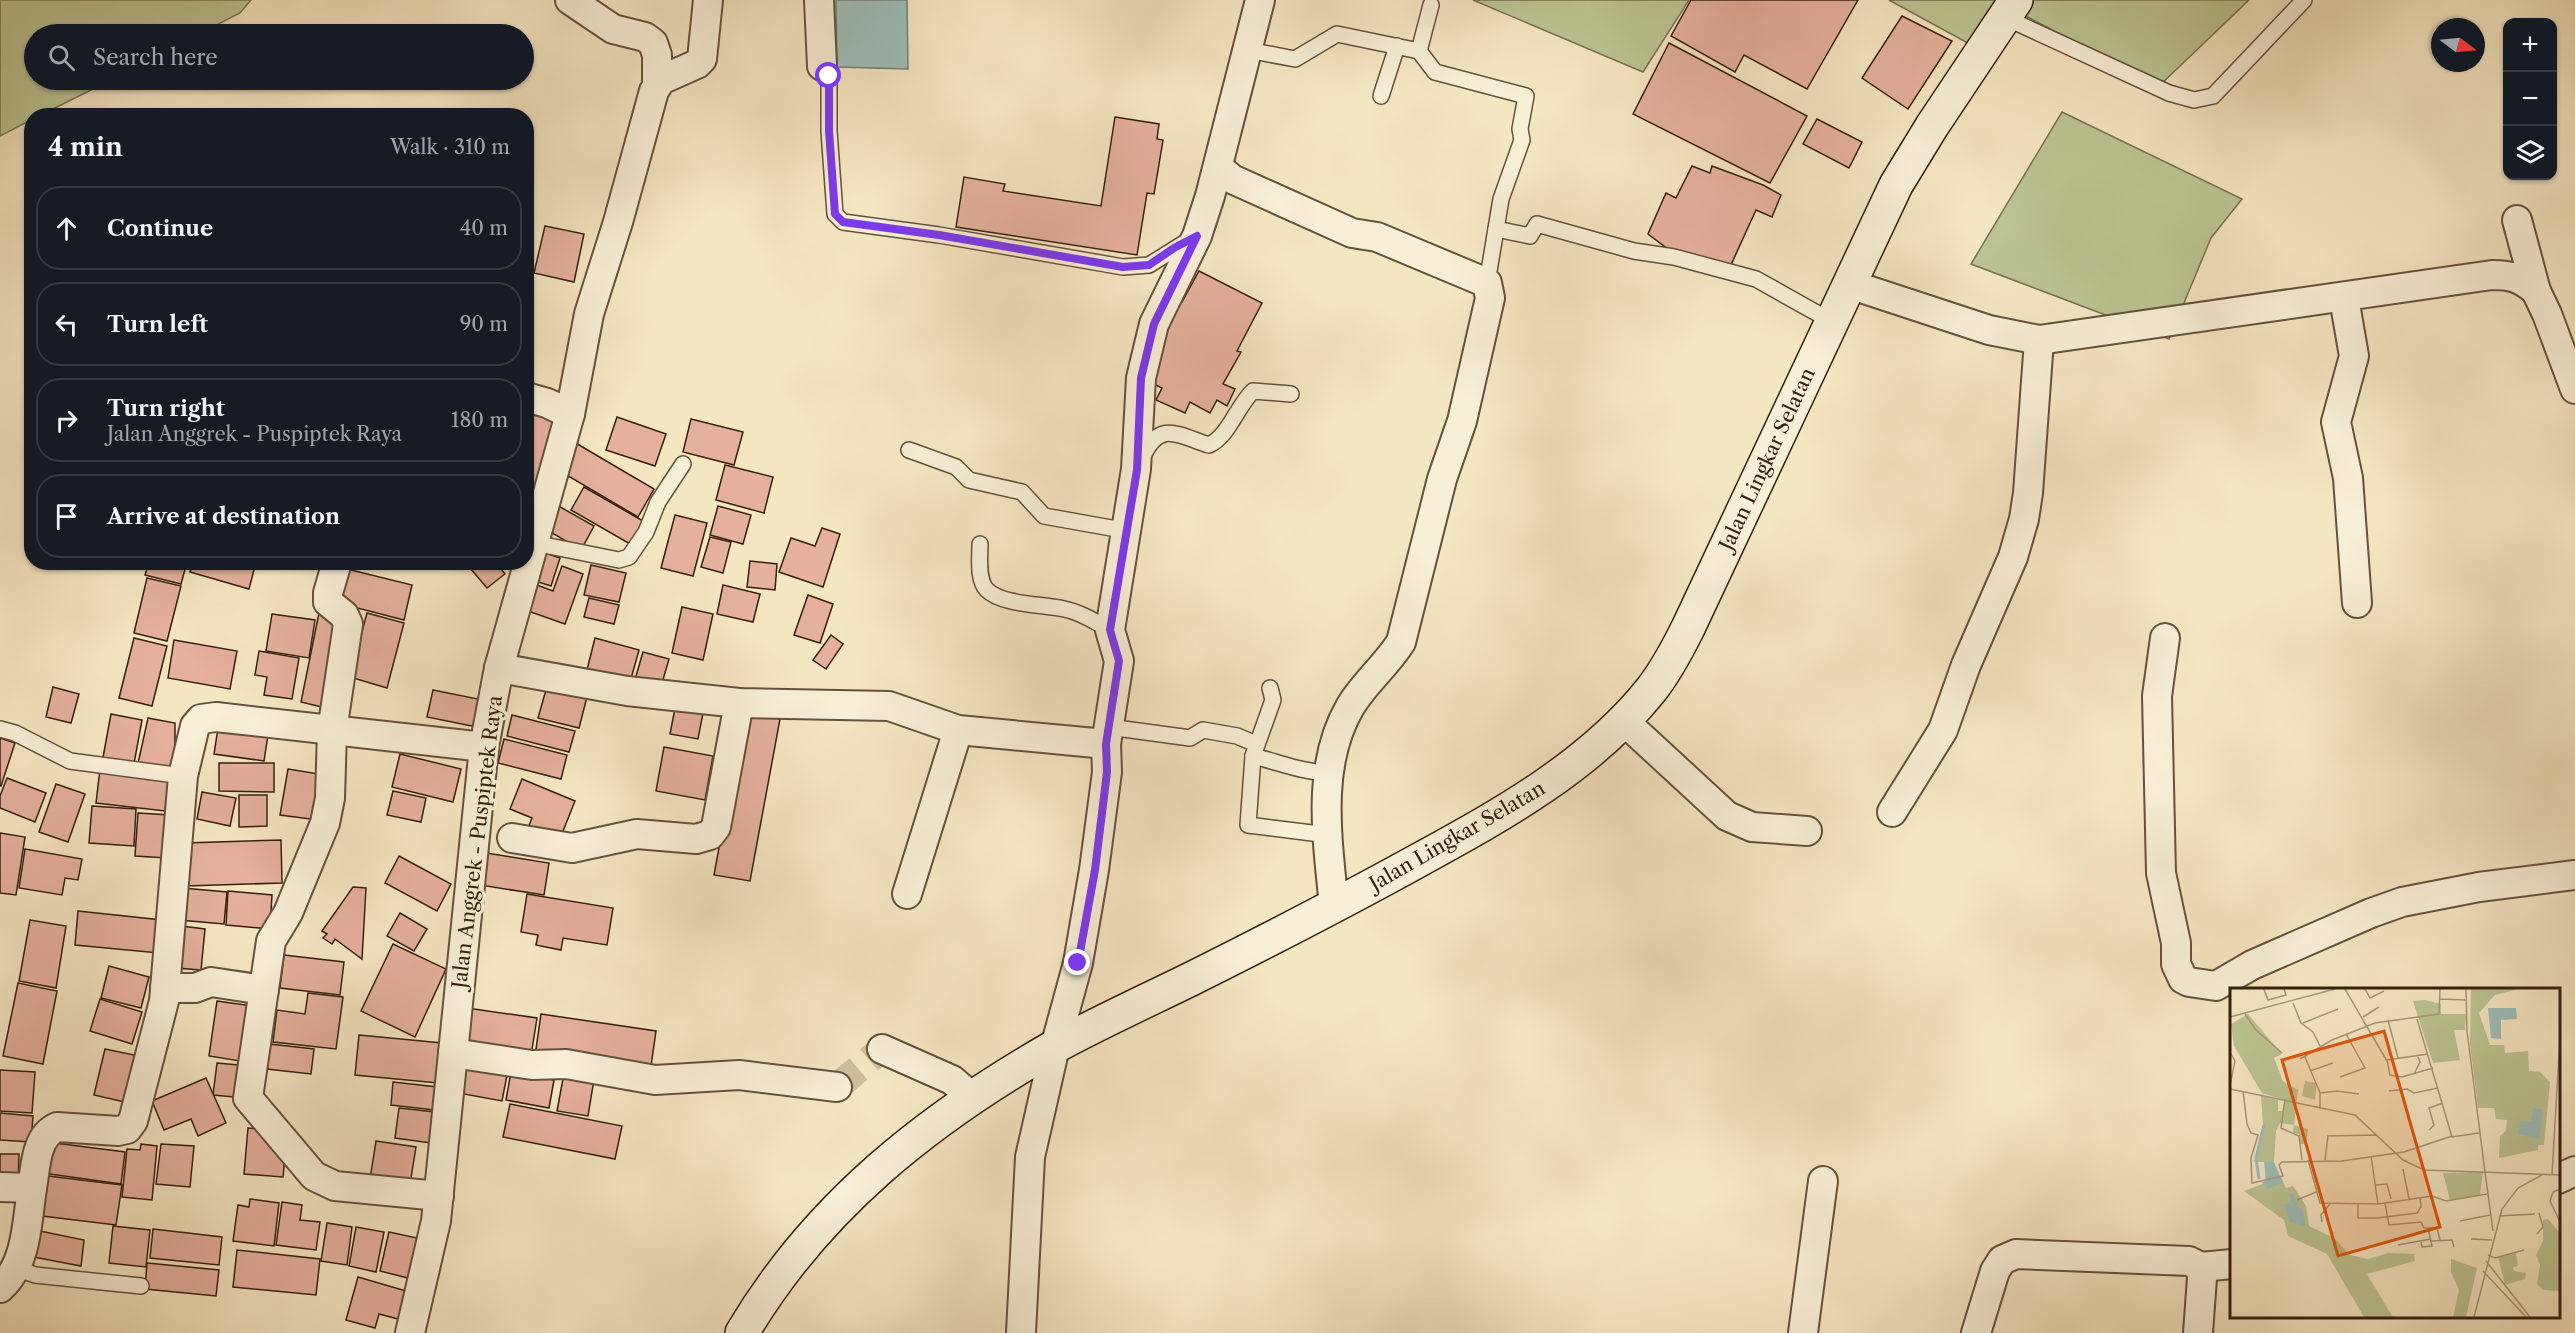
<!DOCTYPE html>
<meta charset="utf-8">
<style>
body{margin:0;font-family:"Libre Caslon Text",serif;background:#20242c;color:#f1f3f6}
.controls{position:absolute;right:18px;top:18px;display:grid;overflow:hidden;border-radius:12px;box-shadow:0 2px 4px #0004}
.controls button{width:54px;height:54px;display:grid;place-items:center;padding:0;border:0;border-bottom:2px solid #363941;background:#171b24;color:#f1f3f6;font:30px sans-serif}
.compass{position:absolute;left:2431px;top:18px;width:54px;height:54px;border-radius:50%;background:#171b24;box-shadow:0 2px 4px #0004;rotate:106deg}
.stop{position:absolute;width:18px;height:18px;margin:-14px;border:4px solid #7c3aed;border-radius:50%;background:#fff}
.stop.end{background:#7c3aed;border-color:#fff;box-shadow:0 2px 6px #0008}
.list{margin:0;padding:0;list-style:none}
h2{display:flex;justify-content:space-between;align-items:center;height:78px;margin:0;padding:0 24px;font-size:26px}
h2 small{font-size:20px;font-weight:400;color:#9ea1a6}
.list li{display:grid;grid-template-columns:39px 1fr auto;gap:18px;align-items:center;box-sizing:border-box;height:84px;margin:0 12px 12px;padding:0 12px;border:2px solid #363941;border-radius:24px}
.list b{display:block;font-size:22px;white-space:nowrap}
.list p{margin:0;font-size:20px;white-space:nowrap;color:#9ea1a6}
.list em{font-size:20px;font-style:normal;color:#9ea1a6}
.icon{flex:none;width:33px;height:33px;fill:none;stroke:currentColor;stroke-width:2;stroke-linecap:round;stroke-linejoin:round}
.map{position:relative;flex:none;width:2575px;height:1333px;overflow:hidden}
.search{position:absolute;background:#171b24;box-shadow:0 2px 4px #0004;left:24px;top:24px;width:510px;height:66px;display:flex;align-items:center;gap:15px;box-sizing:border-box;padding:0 21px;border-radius:33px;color:#9ea1a6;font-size:22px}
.panel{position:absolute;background:#171b24;box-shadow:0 2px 4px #0004;left:24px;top:108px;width:510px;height:462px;border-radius:24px}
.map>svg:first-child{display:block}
</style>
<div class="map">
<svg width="2575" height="1333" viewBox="0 0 2575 1333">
<rect width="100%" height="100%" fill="#f5e6c2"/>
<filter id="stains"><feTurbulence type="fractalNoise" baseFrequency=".00333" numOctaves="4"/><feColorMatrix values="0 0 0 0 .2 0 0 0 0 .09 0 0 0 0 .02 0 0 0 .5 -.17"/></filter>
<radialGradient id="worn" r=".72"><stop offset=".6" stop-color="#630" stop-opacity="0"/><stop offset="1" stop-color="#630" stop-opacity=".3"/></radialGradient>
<g fill="#bcc493" stroke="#797251" stroke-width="1.5">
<polygon points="0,0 251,0 240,13 199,34 34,34 34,80 111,80 41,115 32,116 31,120 0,136"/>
<polygon points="1473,0 1689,0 1643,72"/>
<polygon points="1889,0 2249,0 2159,86 2016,11 1986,53"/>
<polygon points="2062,112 2242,199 2211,238 2169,339 1971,264"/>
</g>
<polygon fill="#9ebebb" stroke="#747e76" stroke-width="1.5" points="836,0 907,0 908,69 837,67"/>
<g fill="#e5b09d" stroke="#361f0f" stroke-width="1.5">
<polygon points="1691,0 1858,0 1807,89 1744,55 1735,72 1671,36"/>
<polygon points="1902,16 1952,41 1908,109 1862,78"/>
<polygon points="1669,43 1807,116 1770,183 1633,114"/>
<polygon points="1115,117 1159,124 1157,139 1163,140 1154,194 1147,193 1137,255 956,227 964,177 1005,184 1003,191 1101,206"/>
<polygon points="1817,119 1862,142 1849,168 1803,144"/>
<polygon points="1692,166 1710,173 1712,166 1763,185 1781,195 1772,217 1756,210 1730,267 1672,252 1648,234 1666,193 1676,198"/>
<polygon points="545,226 584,234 574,282 534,273"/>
<polygon points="1199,271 1262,303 1237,351 1241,352 1223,384 1235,389 1227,406 1217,400 1210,413 1190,402 1185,413 1156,400 1162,388 1142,378 1169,326 1159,321 1171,295 1182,302"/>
<polygon points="526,407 565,417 544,501 526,496"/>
<polygon points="617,417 666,434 655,466 606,450"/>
<polygon points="691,419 743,432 734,465 683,452"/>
<polygon points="574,442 654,489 638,517 558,470"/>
<polygon points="725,465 773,477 764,513 716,500"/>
<polygon points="584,487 643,521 630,544 571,510"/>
<polygon points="555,504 594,526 581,550 542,527"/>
<polygon points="718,506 751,515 743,544 710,535"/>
<polygon points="675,515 707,523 693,576 661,568"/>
<polygon points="822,528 840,534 823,587 779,572 791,538 815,546"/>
<polygon points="710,537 731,542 723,573 701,567"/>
<polygon points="542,552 560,558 551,586 532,580"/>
<polygon points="750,561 777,564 775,590 747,587"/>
<polygon points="149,562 187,562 181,584 145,575"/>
<polygon points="193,562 222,562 231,565 232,562 256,562 249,589 190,572"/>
<polygon points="477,562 495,562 505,574 487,588 470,568"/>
<polygon points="591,565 626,573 619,602 584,595"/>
<polygon points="562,566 583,574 565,624 528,611 537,585 553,591"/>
<polygon points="347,569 412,585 404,620 338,603"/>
<polygon points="147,578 181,586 167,641 134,633"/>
<polygon points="723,585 760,594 753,622 717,614"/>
<polygon points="808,595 833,604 820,643 794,635"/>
<polygon points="589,598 619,605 614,624 584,617"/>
<polygon points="682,607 713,614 703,660 672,653"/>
<polygon points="319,613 345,619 326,708 301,702"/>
<polygon points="367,613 404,623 387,688 350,677"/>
<polygon points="272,614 315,620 309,658 266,651"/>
<polygon points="831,635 843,644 826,669 813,660"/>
<polygon points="134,638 167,646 152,706 119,698"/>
<polygon points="595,638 639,650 630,682 587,670"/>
<polygon points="174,640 237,651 230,689 168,678"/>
<polygon points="259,651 299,658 292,699 264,695 267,677 255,675"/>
<polygon points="643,652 669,659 660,690 634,683"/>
<polygon points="548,683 588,693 579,728 538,718"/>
<polygon points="53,687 79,694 71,723 46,717"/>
<polygon points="433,690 483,700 477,727 427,717"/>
<polygon points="676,703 704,708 698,739 670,734"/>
<polygon points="744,712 780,719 750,881 714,875"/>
<polygon points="111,714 142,720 133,769 102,763"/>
<polygon points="512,715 575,731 569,752 507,736"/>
<polygon points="148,718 175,723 175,773 137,768"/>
<polygon points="218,728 268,735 264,761 214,754"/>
<polygon points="0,738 15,743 1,786 0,786"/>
<polygon points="504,739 567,755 561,779 498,763"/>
<polygon points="664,747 713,756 705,800 656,791"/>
<polygon points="400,754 461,769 453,802 392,787"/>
<polygon points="219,763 274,763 274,792 219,791"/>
<polygon points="100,769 169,776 165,811 96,803"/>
<polygon points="288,769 325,775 318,820 280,815"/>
<polygon points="7,778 46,793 35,822 0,808 0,796"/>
<polygon points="522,779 575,801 559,841 528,828 532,818 510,809"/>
<polygon points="56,784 85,794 68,842 39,832"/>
<polygon points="393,791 426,798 421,822 387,815"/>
<polygon points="202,792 236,798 230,826 197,819"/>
<polygon points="239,795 267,795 267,826 239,827"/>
<polygon points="92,806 136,809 134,846 89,843"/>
<polygon points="138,813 170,815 167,858 135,856"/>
<polygon points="0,833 25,837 16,895 0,893"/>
<polygon points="281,840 282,883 186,886 185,843"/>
<polygon points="25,849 82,859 78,880 65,878 62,895 19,888"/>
<polygon points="486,853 549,863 544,895 480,885"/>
<polygon points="399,856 451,884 437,911 385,883"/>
<polygon points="353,887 366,888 362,959 335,939 332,944 323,938 327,934 322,931"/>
<polygon points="182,888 227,892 224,924 179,920"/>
<polygon points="228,891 272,895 270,929 226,925"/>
<polygon points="527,894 613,908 607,945 563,938 561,950 536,945 538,935 521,932"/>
<polygon points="78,911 162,920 159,953 75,945"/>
<polygon points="400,913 427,929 414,951 387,936"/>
<polygon points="30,920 66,926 56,988 19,981"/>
<polygon points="181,926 205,929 201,970 176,968"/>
<polygon points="393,944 446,969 415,1037 361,1011"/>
<polygon points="284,955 344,962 340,995 280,988"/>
<polygon points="109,966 149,977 141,1008 101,998"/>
<polygon points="18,983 57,991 43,1064 3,1056"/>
<polygon points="308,993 343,997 336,1049 273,1042 277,1010 305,1014"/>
<polygon points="100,999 142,1012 132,1044 90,1031"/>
<polygon points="217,1001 259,1007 240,1061 209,1056"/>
<polygon points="467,1008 537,1018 530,1062 492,1056 494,1045 462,1040"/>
<polygon points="541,1014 656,1031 650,1073 535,1056"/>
<polygon points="359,1035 442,1043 438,1083 355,1075"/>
<polygon points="261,1043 314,1049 311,1074 258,1068"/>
<polygon points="105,1049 139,1056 129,1103 94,1095"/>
<polygon points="459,1062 508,1070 502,1101 453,1092"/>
<polygon points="217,1063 249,1066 245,1098 213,1095"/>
<polygon points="565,1068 595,1073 588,1116 557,1111"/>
<polygon points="0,1070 35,1072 32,1113 0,1111"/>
<polygon points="511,1072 554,1080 549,1108 506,1100"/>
<polygon points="206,1078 226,1123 198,1136 191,1119 164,1130 152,1101"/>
<polygon points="393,1082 437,1087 434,1110 391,1105"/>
<polygon points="510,1104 622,1126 615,1159 503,1137"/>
<polygon points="399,1108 435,1112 431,1143 395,1138"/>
<polygon points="0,1113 33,1116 31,1142 0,1140"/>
<polygon points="248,1128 273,1130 286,1146 283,1177 244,1174"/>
<polygon points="376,1141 416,1147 410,1184 370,1179"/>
<polygon points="47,1142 125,1152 121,1184 43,1173"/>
<polygon points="141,1144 157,1146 152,1200 122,1197 127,1149 140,1150"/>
<polygon points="161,1144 194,1146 190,1187 156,1184"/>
<polygon points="0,1154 19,1154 18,1184 0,1184"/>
<polygon points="40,1175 122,1185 116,1225 34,1215"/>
<polygon points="250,1199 279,1203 274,1246 233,1241 238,1205 249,1207"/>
<polygon points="282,1202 302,1205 300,1220 320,1222 316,1250 276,1245"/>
<polygon points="327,1223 352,1227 347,1265 321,1261"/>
<polygon points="113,1226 150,1230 146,1267 109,1263"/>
<polygon points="356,1227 384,1232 376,1272 349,1266"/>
<polygon points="153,1229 222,1237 219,1265 150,1258"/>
<polygon points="35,1230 84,1240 81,1266 28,1256"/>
<polygon points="389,1232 417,1238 408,1278 380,1271"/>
<polygon points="237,1250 320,1259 316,1295 233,1287"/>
<polygon points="147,1263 219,1270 216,1296 145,1289"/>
<polygon points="358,1277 406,1291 398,1319 379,1314 375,1328 346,1320"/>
</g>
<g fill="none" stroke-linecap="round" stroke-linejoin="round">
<polyline stroke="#cfbe9e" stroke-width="28" stroke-dasharray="28 14" stroke-linecap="butt" points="837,1087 882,1049"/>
<g stroke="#66513c" stroke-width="18">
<g id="lane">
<polyline points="2004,17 2169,93 2194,100 2213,96 2304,0"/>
<polyline points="1248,50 1295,59 1337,34 1419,51 1435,72 1526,96 1520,129 1522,140 1501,199 1487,283"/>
<polyline points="1419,51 1431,5"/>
<polyline points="822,66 829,76 829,131 835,214 843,222 939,235 1123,267 1149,265 1194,237"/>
<polyline points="1381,96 1397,46"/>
<polyline points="1496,229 1530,236 1537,224 1634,251 1674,257 1756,279 1831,321"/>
<polyline points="909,450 956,467 969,480 1022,492 1044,516 1128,531"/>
<path d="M1143 456C1160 420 1178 435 1209 445 1229 436 1237 406 1253 391L1291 394"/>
<polyline points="534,543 619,560 629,557 646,532 658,502 683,464"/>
<path d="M980 544C980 557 977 580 987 590 1002 605 1042 604 1064 609 1080 612 1096 622 1110 630"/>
<polyline points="1270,688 1273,700 1253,756 1248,825 1328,835"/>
<polyline points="1109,727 1190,738 1203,730 1237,736 1256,744"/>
<polyline points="0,729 15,733 70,761 183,776"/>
<path d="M1253 756C1278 762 1302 772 1328 773"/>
<polyline points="16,1268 35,1275 141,1286"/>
</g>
</g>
<g stroke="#66513c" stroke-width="32">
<g id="street">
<polyline points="570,0 613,29 645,37 653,43 657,55 657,84"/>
<polyline points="819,0 822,66"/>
<path d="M1219 168 1232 179 1352 233 1377 237 1487 283 1490 298 1462 421 1442 479 1401 642C1386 666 1364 683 1350 707 1315 767 1328 842 1334 907"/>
<polyline points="2517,220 2536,291 2547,314 2575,389"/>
<path d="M1849 284 1989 330 2039 340 2492 275C2512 275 2521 278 2536 291"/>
<polyline points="2344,298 2354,356 2336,422 2348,478 2357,603"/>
<polyline points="526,397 547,403 570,414"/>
<polyline points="337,562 328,593 328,602 344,615 348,624 332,731 330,798 325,823 288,913 271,941 248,1098 314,1176 335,1186 439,1196"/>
<polyline points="2165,638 2157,696 2161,873 2176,943 2176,964 2183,979 2189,982 2216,986 2252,965 2371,913 2402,902 2479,887 2575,875"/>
<polyline points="499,668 627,691 739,703 889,706 958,730 1106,744"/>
<polyline points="1624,721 1727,816 1752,827 1807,831"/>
<polyline points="1892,812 1943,730 1966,665 2013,557 2024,519 2028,493 2039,340"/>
<polyline points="512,838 572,848 637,834 696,839 710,835 716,827 739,703"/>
<polyline points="907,894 958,730"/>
<polyline points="165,988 195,988 211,982 264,990"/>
<polyline points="882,1049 952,1080 973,1098"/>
<polyline points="453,1053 532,1065 566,1064 655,1080 739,1075 837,1087"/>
<polyline points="2558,1179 2575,1171"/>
<path d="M0 1187 32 1188C36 1167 35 1137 57 1127L118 1131 127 1129 133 1121 164 1001 183 776 195 726 201 719 216 717 484 747"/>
<polyline points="2201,1267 2232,1264"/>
<path d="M0 1288C27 1265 27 1221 32 1188"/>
<polyline points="410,1333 436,1221 484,747 499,668 570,414 589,314 618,222 654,91 661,80 697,64 702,59 708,0"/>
<polyline points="1021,1333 1030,1157 1055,1047 1078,963 1094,870 1107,772 1106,744 1119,661 1110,630 1136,469 1141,378 1154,324 1197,236 1210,196 1260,0"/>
<polyline points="1803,1333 1823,1181"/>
<polyline points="1976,1333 1995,1271 2002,1260 2016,1254 2189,1261 2201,1267 2202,1278 2198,1333"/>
</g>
</g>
<g stroke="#361f0f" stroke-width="36">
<path id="secondary" d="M742 1333C817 1206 928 1119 1054 1047 1098 1023 1144 1002 1189 980 1267 941 1343 902 1419 860 1503 814 1590 766 1651 690 1666 671 1677 650 1688 628L1896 185 1932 126 2016 0"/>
</g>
<use href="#lane" stroke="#f8efd7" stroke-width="15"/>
<use href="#street" stroke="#f8efd7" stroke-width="28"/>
<use href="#secondary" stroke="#f8efd7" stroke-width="33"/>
</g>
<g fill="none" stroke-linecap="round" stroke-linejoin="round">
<polyline stroke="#7c3aed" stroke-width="8" points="829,76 829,131 835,214 843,222 939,235 1123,267 1149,265 1174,248 1197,236 1154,324 1141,378 1137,470 1110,630 1119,661 1106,744 1107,772 1095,870 1078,963"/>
</g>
<g text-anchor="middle" stroke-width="6" stroke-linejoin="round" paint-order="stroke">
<g font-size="20" fill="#361f0f" stroke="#f8efd7">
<text transform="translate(1767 459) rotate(-65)" y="7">Jalan Lingkar Selatan</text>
<text transform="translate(1457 836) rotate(-30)" y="7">Jalan Lingkar Selatan</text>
<text transform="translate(477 842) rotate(-83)" y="7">Jalan Anggrek - Puspiptek Raya</text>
</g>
</g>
<g transform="translate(2230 988)">
<rect width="330" height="330" fill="#f5e6c2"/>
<path d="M241 1H288L265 7 249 25 260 57H274L275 65 298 63 299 83 310 84 320 94 314 157H308V162L269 170 270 148 276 143 277 132 266 131 264 120H248L240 56ZM195 12 211 16V26H236L235 42H224L230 72 203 75 183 13ZM18 26 52 66 44 70 53 93 68 102 64 137 78 141 76 156H69V146L63 145 64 137 50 135 46 143 44 174H24L33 137 31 108 48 112V123H52L55 112 32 105 4 58 1 36ZM75 93 87 95 85 112 72 108ZM253 184 250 207 220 212 213 185ZM51 189 56 200 63 198 76 218 79 238 104 250 120 267 138 271 158 265 184 266 185 273 137 286 162 328 167 329H134L97 266 58 248 54 232 14 203ZM318 231 330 245V303L313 302 307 296 310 277 306 267 313 253V232ZM286 265 288 278 283 279 284 283 296 285 295 291 275 297 268 269ZM221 271 247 280 236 329H223L229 302 221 284Z" fill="#bcc493"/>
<path d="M258 20H286L287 31 271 32V51L261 50ZM303 120 313 122 309 151 288 146 291 133 301 134ZM34 174H44L53 195 37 201 32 194 36 193ZM63 205 69 221 73 220 75 238 69 237 67 230V236L60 235 54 217 60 215 64 222 59 207Z" fill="#9ebebb"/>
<path fill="none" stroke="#9ebebb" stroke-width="3" d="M29 191 26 170 34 137"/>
<path fill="none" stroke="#a9967a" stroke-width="1.5" d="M34 1 38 12 56 7 54 1M115 1 137 39M135 1 140 10 154 3M236 1 237 43 255 184M210 11 235 12M63 15 71 35 83 44 90 58M15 26 26 42 52 65M0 29 105 1M133 29 149 19M187 31 222 149 249 145M158 32 168 70M73 35 108 21M137 39 157 73M0 64 5 73 0 97M198 66 157 72 160 87 172 89 203 80M75 69 90 105V121M70 71 102 52 145 35 209 26 210 1M80 83 103 75M184 86 190 74 188 69M110 89 135 80 116 46M0 101 125 127 173 172 194 182 330 187M13 103 17 136 21 145 28 147 21 170 22 195 53 188 49 177 52 174 112 173 174 164 222 148M159 103 177 101 184 105 208 100M90 105 107 103 129 106M55 111 51 140 69 148 72 172M199 142 204 137 199 120 213 115M141 168 148 216M78 172 90 215 148 216 202 208 216 213 257 206M95 172 98 148 147 147M173 181 179 211M255 184 263 243M322 187 330 49M146 197 157 196 161 211M330 201 323 204 320 213 330 234M67 212 86 204M155 215 159 237 191 234 194 240H198L202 258 192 259 191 254M128 216V230H147L187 225 191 219 190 209M269 228 305 226M230 233 260 227M92 234 91 227 100 216M198 240H207L210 252M307 246 313 239 309 225M241 251 262 252M201 253 222 252 224 259M168 257 201 251M258 267 265 270 294 262M256 273 300 329M253 283 296 329M244 329 272 221 288 200 312 187"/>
<path fill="#df560c" fill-opacity="0.15" stroke="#df560c" stroke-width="3" d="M154 43 210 239 108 268 52 72Z"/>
<rect width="330" height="330" fill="none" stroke="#361f0f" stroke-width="3"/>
</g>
<rect width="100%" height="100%" filter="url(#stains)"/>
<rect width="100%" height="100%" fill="url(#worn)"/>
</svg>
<div class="controls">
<button>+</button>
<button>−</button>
<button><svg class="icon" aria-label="layers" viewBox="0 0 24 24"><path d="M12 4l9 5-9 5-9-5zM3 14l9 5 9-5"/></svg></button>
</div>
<svg class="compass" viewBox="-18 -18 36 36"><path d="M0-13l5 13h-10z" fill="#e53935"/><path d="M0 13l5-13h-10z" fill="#9ea1a6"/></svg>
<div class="stop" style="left:829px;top:76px"></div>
<div class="stop end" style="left:1078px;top:963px"></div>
<div class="search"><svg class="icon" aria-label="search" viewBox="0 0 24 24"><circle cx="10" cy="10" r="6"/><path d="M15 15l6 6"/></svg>Search here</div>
<section class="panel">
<h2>4 min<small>Walk · 310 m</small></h2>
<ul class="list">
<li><svg class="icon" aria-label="ahead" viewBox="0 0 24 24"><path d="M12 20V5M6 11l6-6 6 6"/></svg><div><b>Continue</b></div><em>40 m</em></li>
<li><svg class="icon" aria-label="left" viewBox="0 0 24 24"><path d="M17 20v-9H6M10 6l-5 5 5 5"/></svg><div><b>Turn left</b></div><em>90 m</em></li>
<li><svg class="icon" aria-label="right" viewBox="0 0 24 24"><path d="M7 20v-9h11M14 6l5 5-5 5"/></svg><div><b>Turn right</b><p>Jalan Anggrek - Puspiptek Raya</p></div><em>180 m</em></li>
<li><svg class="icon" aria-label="arrive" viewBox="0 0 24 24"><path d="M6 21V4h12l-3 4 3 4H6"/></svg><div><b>Arrive at destination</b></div></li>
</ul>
</section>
</div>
